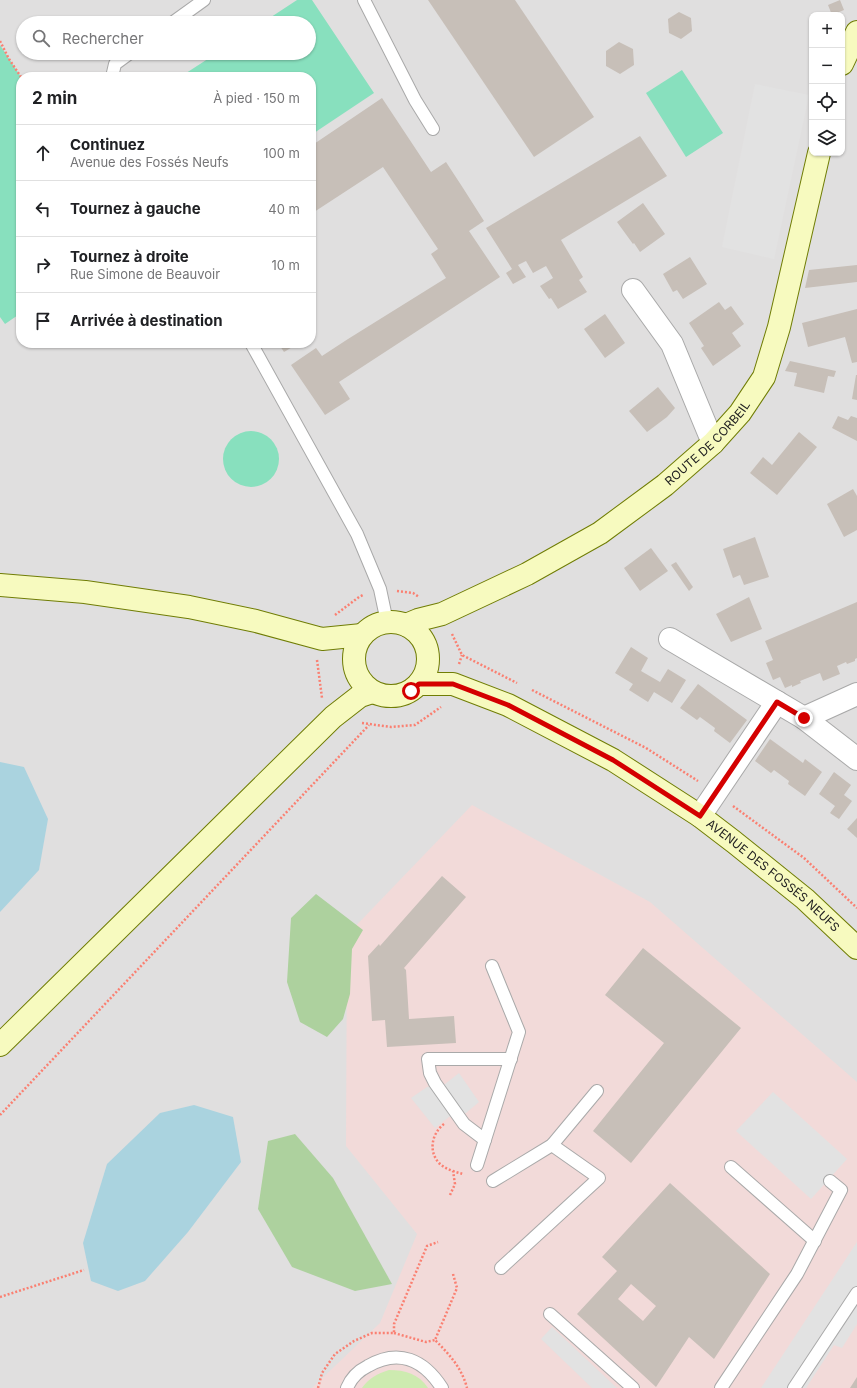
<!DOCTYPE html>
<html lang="fr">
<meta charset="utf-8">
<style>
body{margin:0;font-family:Inter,sans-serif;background:#f6f6f6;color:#202124}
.controls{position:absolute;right:12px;top:12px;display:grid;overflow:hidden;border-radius:8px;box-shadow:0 1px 3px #0004}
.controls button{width:36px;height:36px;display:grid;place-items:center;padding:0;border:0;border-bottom:1px solid #e0e0e0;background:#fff;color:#202124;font:20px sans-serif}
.stop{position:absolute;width:12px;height:12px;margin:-9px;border:3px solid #d40000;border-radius:50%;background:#fff}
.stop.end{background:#d40000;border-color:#fff;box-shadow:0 1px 4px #0008}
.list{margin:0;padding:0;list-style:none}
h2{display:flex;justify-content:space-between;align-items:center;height:52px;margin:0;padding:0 16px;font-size:17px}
h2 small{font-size:13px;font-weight:400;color:#757577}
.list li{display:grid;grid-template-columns:26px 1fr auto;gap:12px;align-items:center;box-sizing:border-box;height:56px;padding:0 16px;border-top:1px solid #e0e0e0}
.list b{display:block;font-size:15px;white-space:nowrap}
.list p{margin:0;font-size:13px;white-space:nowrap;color:#757577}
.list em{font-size:13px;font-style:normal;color:#757577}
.icon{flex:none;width:22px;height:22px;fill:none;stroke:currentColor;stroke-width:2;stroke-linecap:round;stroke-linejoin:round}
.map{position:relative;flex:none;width:857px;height:1388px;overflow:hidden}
.search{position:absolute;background:#fff;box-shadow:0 1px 3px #0004;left:16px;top:16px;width:300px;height:44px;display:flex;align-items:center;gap:10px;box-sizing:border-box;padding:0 14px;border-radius:22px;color:#757577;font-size:15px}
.panel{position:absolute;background:#fff;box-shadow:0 1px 3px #0004;left:16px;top:72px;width:300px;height:276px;border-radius:16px}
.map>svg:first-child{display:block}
</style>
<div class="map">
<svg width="857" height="1388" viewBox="0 0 857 1388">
<rect width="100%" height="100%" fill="#f2efe9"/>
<path fill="#e0dfdf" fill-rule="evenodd" d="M0 0H857V1388H0ZM812 15H842V153H812ZM23 23H309V53H23ZM21 77H311V343H21Z"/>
<polygon fill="#f2dad9" points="472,805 650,902 857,1082 857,1388 312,1388 380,1323 417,1234 346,1146 347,935"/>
<path fill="#cdebb0" d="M389 1370C405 1370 419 1374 428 1388H362C369 1378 377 1374 389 1370Z"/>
<g fill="#add19e">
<polygon points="316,894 363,930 352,949 350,994 343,1019 327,1037 300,1022 287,982 291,918"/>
<polygon points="295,1134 333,1178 392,1284 355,1291 292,1267 258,1209 268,1141"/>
</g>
<g fill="#88e0be">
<polygon points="297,0 312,0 374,93 311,135 311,77 180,77 217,53 309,53 309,23 262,23"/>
<polygon points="0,45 21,77 21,313 5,324 0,317"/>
<polygon points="682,70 723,133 686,157 646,93"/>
<circle cx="251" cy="459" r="28"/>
</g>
<g fill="#e2e2e2">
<polygon points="755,84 809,95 774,259 722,247"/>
<polygon points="459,1073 479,1102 466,1113 449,1117 435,1128 411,1098 427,1087 445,1084"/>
<polygon points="773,1092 847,1159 811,1199 736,1131"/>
<polygon points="857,1242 857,1324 842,1348 834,1345 806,1388 761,1388"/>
<polygon points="552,1327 617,1388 592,1388 541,1339"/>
</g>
<g fill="#aad3df">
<polygon points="0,762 24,767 48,819 39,870 0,912"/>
<polygon points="194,1105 233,1117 241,1162 188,1232 145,1281 118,1291 91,1281 83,1243 107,1164 160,1113"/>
</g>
<g fill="#c7bfb8" fill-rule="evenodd">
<polygon points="428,0 515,0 594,117 534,157"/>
<polygon points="840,0 844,10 832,15 828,5"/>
<polygon points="679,12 691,18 692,31 681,39 669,33 668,19"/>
<polygon points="619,42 633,49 634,65 620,74 606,66 606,51"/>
<polygon points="382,98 431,172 446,162 463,188 484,221 469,231 500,277 339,382 350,399 325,415 291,365 316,348 322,356 348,339 446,278 431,254 438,249 383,167 311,214 311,146"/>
<polygon points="640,136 667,176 561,240 583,277 579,280 587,292 558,309 551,298 549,299 540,286 553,278 546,266 533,273 526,261 518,265 526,277 513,284 506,273 512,269 486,228"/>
<polygon points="643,203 665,234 640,252 634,243 633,244 617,222"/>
<polygon points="690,257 707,284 683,299 677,290 673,292 663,274"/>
<polygon points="857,265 857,282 805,288 809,270"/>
<polygon points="719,302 725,310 731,306 744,324 732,333 741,346 713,366 701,348 704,346 689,323"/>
<polygon points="857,309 857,362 852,363 845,337 808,347 802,323"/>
<polygon points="605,314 625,343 605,358 584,329"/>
<polygon points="278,343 299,343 284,352"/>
<polygon points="790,361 836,371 834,377 828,376 824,393 794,386 797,373 785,371"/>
<polygon points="856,375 857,375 857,400 852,399"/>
<polygon points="658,387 675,408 667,417 647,432 629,411"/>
<polygon points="838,416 848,420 851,416 857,418 857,441 832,428"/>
<polygon points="799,432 817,447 777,495 750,473 763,457 772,465"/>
<polygon points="853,489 857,496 857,530 844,537 827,504"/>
<polygon points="755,537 769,577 744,585 740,575 733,578 723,549"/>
<polygon points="651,548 668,571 640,591 624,568"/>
<polygon points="676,562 693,587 689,591 671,565"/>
<polygon points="749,597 762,629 731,642 716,614"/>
<polygon points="857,602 857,658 855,659 855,661 847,664 846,662 837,666 840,674 823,681 820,673 800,681 801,683 792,687 792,685 785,688 780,677 773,680 766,663 773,660 765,641"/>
<polygon points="631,647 648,658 641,671 660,682 668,669 686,680 672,703 654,692 648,702 629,690 633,684 615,673"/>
<polygon points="698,684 747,720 730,743 714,731 715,728 700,717 697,720 680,708"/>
<polygon points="770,739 803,763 805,759 822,772 805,796 788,784 789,781 774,770 771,773 755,761"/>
<polygon points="834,772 851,785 844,795 852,801 839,819 830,813 835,806 819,794"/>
<polygon points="857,818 857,838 847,829"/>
<polygon points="442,876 466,897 404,968 406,970 409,1019 454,1016 456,1043 387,1047 385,1020 372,1021 368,956 379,944 380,946"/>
<polygon points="643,948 741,1028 631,1163 593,1131 664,1043 605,995"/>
<path d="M670 1183 770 1274 714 1359 689 1337 656 1387 577 1314 617 1271 602 1257ZM631 1284 656 1306 643 1321 618 1299Z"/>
<polygon points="857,1377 857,1388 850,1388"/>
</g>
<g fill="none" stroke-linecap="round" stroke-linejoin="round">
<g stroke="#a9a9a9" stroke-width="14">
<g id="lane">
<polyline points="364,0 415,100 433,129"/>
<polyline points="172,23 204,0"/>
<polyline points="112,77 115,64 130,53"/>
<polyline points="251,343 357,534 380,589 387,622"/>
<polyline points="485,1140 464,1124 435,1083 430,1073 428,1059 511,1059"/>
<polyline points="477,1165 519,1032 492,966"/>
<polyline points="731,1167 815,1241"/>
<polyline points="493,1181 552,1145 597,1091"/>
<polyline points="501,1268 599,1178 552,1145"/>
<polyline points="550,1314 633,1388"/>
<path d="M347 1388C351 1378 358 1371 368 1366 399 1348 424 1360 442 1388"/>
<polyline points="721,1388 797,1274 841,1190 830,1181"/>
<polyline points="794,1388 857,1293"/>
</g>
</g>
<g stroke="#a9a9a9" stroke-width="24">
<g id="street">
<polyline points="633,290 672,344 713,443"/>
<polyline points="670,639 804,718 857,759"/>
<polyline points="804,718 857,694"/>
<polyline points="700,816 777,702"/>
</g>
</g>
<g stroke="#707d05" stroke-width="24">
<g id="secondary">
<polyline points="842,64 857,32"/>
<polyline points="0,585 85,592 189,607 256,621 322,639 362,635"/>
<circle cx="391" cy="659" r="37"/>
<path id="s1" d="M406 625 418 620 442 614 527 574 600 533 665 485 713 443 740 413 764 377 779 327 819 153"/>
<path id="s2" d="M419 684H453L508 705 613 760 700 816 734 842 805 899 857 948"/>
<polyline points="0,1045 333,717 360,696 372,692"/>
</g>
</g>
<g stroke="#fa8072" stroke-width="2.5" stroke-dasharray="2 2" stroke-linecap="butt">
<polyline points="0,41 9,59 21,77"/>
<polyline points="397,591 413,593 419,597"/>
<polyline points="335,615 359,597 363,595"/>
<polyline points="452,634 462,655 517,683"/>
<polyline points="317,660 322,698"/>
<polyline points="459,664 462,655"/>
<polyline points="532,690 646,748 698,781"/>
<polyline points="362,723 391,727 415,725 441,707"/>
<polyline points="733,806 804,858 857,908"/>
<polyline points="0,1115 369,725"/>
<path d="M444 1124C432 1133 428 1151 439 1163 445 1169 455 1172 463 1174"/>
<polyline points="450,1195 455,1184 453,1171"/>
<path d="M453 1274 457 1288 435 1340C449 1354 462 1368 467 1388"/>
<polyline points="0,1297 84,1270"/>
<polyline points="394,1333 426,1342 435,1340"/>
<polyline points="318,1388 322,1373 335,1354 354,1341 372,1333 394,1333 394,1324 427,1246 438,1242"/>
</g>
<use href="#lane" stroke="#fff" stroke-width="12"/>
<use href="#street" stroke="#fff" stroke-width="22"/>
<use href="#secondary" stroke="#f7fabf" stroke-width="22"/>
</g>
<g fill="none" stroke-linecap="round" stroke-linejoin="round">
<polyline stroke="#d40000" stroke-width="5" points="411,691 419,684 453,684 508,705 613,760 700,816 777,702 804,718"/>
</g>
<g text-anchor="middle" stroke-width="3" stroke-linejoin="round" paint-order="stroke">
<g font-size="12" fill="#222" stroke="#fff">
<text dy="4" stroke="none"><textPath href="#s1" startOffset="356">ROUTE DE CORBEIL</textPath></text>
<text dy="4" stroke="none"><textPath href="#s2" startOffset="409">AVENUE DES FOSSÉS NEUFS</textPath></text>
</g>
</g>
</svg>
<div class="controls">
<button>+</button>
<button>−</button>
<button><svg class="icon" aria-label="locate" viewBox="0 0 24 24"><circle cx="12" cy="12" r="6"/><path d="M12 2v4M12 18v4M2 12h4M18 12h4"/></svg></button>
<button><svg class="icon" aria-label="layers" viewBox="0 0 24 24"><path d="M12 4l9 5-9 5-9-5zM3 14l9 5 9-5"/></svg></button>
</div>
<div class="stop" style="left:411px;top:691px"></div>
<div class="stop end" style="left:804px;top:718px"></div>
<div class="search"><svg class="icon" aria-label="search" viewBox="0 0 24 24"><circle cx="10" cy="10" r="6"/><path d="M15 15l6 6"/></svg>Rechercher</div>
<section class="panel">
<h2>2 min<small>À pied · 150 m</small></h2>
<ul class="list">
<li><svg class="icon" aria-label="ahead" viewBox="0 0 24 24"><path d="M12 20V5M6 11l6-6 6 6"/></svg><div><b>Continuez</b><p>Avenue des Fossés Neufs</p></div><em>100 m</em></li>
<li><svg class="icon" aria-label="left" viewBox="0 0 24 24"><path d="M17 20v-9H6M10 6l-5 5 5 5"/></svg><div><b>Tournez à gauche</b></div><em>40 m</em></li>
<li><svg class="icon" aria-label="right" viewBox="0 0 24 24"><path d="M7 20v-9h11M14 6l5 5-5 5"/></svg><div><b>Tournez à droite</b><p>Rue Simone de Beauvoir</p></div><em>10 m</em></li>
<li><svg class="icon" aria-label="arrive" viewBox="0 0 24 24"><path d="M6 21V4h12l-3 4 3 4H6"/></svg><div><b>Arrivée à destination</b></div></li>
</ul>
</section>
</div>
